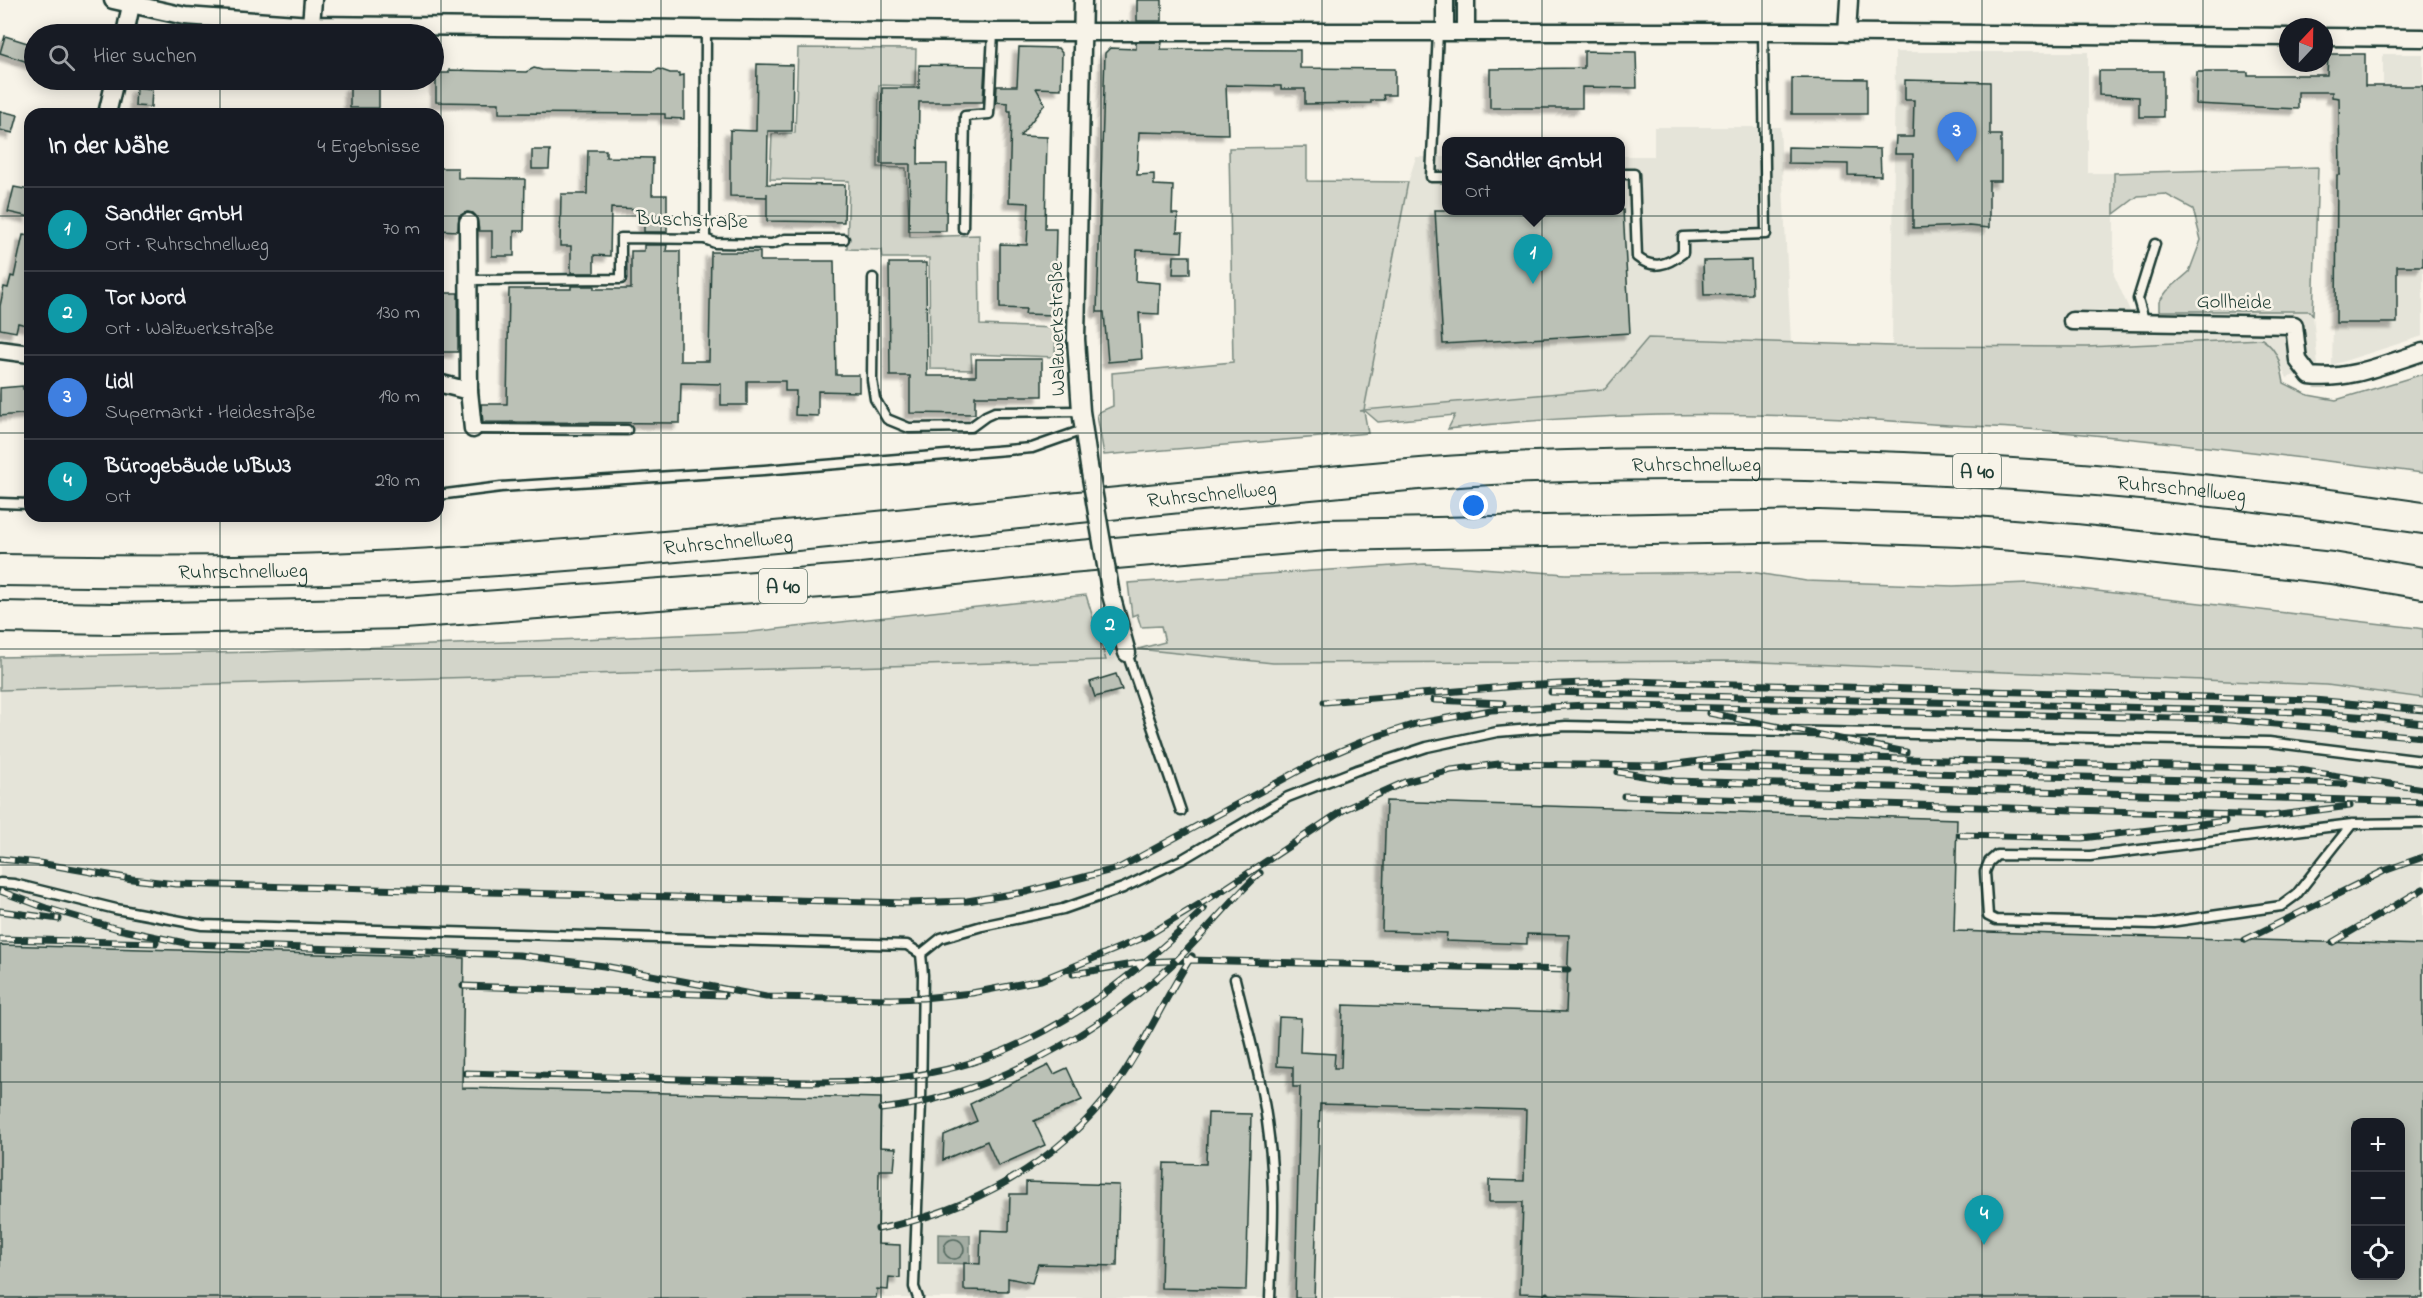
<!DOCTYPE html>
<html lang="de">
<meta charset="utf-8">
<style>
body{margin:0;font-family:"Indie Flower",sans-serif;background:#242831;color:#f1f3f6}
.controls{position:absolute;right:18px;bottom:18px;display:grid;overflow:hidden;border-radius:12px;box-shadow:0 3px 15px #0003}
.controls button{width:54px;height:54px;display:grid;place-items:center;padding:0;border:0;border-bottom:2px solid #363941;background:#171b24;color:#f1f3f6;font:30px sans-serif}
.compass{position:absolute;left:2279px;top:18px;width:54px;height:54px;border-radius:50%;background:#171b24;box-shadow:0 3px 15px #0003;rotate:22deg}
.you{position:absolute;left:1474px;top:506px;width:21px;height:21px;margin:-15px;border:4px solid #fff;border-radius:50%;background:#1a73e8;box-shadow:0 0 0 9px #1a73e833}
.badge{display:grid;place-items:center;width:39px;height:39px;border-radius:50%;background:#d1495b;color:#fff;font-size:20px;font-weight:700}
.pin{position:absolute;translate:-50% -50px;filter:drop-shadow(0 2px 3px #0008)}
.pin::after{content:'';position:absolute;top:32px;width:21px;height:18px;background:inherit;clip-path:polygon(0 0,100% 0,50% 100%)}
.popup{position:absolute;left:1442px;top:137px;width:183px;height:78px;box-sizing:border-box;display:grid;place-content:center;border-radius:12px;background:#171b24;filter:drop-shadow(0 2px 4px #0005);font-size:20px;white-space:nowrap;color:#9ea1a6}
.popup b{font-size:22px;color:#f1f3f6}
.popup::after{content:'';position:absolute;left:50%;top:100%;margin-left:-12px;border:12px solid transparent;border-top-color:#171b24}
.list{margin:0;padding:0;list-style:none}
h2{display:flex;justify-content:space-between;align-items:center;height:78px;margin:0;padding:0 24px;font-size:26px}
h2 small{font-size:20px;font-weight:400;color:#9ea1a6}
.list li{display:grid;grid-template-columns:39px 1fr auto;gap:18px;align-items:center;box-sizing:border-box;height:84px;padding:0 24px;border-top:2px solid #363941}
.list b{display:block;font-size:22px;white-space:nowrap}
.list p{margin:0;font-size:20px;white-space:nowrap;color:#9ea1a6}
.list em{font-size:20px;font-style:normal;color:#9ea1a6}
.icon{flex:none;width:33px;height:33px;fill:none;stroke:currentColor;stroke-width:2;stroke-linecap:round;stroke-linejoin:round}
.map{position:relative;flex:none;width:2423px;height:1298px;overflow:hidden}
.search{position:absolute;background:#171b24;box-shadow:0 3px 15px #0003;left:24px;top:24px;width:420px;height:66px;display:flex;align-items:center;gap:15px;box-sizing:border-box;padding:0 21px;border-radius:33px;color:#9ea1a6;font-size:22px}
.panel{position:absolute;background:#171b24;box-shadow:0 3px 15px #0003;left:24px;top:108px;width:420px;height:414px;border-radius:18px}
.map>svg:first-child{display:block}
</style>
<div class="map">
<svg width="2423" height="1298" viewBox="0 0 2423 1298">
<defs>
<filter id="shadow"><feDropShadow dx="-5.5" dy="5.5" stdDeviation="1.5" flood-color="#0004"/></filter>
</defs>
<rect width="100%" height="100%" fill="#f7f3e8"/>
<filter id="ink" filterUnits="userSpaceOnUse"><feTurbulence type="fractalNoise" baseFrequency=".0167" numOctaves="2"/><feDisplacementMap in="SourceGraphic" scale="12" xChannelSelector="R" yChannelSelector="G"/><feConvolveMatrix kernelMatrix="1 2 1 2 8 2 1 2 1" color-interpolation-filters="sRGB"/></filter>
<g filter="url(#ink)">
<g fill="#e5e4d9" fill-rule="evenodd">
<polygon points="1895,52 2088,52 2088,173 2114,173 2114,275 2130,311 2310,311 2313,315 2318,366 2287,378 2271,345 2262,339 2087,347 1892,346"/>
<polygon points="2383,54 2423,54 2423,336 2332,365 2337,167 2383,163"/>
<polygon points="1654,127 1780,127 1791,343 1648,338 1605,389 1364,410 1408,182 1416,157 1446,157 1446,210 1620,210 1620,156 1654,156"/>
<path d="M1138 649 1273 663 1736 661 2327 685 2423 698V1298H0V690L1106 660ZM2356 1122H2400V1276H2356Z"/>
</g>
<g fill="#d3d5ca" stroke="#79897f" stroke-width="1.5">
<polygon points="798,48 916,49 915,86 879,85 878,167 906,168 910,237 979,235 980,325 1056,328 1055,357 971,354 972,370 930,369 929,258 883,258 882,250 847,249 849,181 770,179 772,134 795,133"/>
<path d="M1307 147V181L1408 182 1364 410 1605 389 1648 338 1892 346 2087 347 2262 339C2278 349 2281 366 2284 383L2308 395 2336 400 2423 374V473C2291 456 2160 440 2027 429 1991 426 1955 426 1919 423 1766 411 1601 411 1448 429L1455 415 1378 422 1364 410 1360 411H1364L1368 433 1104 455 1097 415 1099 412 1113 406 1112 373 1233 362 1229 148Z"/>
<polygon points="2318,167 2313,315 2310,311 2159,311 2159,302 2167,291 2189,272 2201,240 2193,209 2165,194 2138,196 2114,214 2114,173"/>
<polygon points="1425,564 1566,574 1751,572 1806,581 1953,586 2028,583 2417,628 2423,629 2423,698 2327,685 1736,661 1273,663 1138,649 1165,642 1161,626 1141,627 1137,614 1132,616 1128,583"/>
<polygon points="1086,595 1106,660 0,690 0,657 259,652 751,632"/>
</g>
<polygon fill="#a4ada3" stroke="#6f8077" stroke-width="1.5" points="938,1234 970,1235 970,1264 938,1263"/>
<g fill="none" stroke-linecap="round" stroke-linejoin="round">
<circle stroke="#546a60" stroke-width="1.5" cx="954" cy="1249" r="10"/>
</g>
<g fill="#bbc1b6" stroke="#1f3d34" stroke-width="1.5" fill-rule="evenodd" filter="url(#shadow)">
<rect x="1137" y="0" width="25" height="21"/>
<polygon points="5,36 34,45 34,64 0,53"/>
<polygon points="1136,42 1162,42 1161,49 1300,50 1300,68 1395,69 1395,95 1383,95 1384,100 1371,100 1371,103 1305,104 1305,89 1281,89 1281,86 1226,85 1228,134 1139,132 1137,175 1154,174 1154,185 1173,186 1172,214 1178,214 1177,232 1183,232 1182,252 1137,250 1136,281 1160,283 1159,314 1139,313 1142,359 1108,362 1104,312 1097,312 1105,53 1110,48 1136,49"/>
<polygon points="1019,47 1058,48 1062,53 1061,89 1036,88 1045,104 1020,136 1047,137 1045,229 1056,229 1054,315 1025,314 1026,309 1000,308 1000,244 1027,245 1029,203 1009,202 1011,111 1008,111 1008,103 996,102 997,86 1017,86"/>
<polygon points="1584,51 1636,52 1637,88 1582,87 1582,108 1490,108 1490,69 1584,68"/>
<polygon points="2328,54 2365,54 2365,86 2423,86 2423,266 2397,266 2397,323 2336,323 2337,175 2340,175 2339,98 2332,97 2332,92 2298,92 2298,109 2196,104 2197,72 2248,72 2248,75 2327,75"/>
<polygon points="757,64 793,65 792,131 768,131 767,184 845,185 844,222 767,221 767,193 767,197 730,196 730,130 756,131"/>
<polygon points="919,65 985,66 983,102 919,102 918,164 947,164 946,231 909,231 910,164 881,164 882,88 919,88"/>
<polygon points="534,68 542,70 585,71 654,72 659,69 670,73 679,73 679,76 684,75 684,119 665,118 665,114 499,113 499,103 436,102 436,73 449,73 449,70 526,72"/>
<polygon points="2099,71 2163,71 2163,117 2139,117 2139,97 2099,95"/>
<polygon points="1792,78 1867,79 1867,114 1792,114"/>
<polygon points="355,80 374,80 375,87 379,87 379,108 350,108 350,86 355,86"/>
<polygon points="1905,80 1990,82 1990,135 2001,135 2001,181 1989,181 1989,228 1969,226 1913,228 1913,154 1895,154 1896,137 1913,137 1914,100 1905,100"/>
<polygon points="136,87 152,89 151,107 135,106"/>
<polygon points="0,111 18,115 13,133 0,130"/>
<polygon points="1788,147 1880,149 1881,176 1848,175 1848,164 1788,163"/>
<polygon points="532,150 550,150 549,169 532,169"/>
<polygon points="588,150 606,150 606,157 653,158 652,195 667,195 667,232 644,232 644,209 611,208 610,256 594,255 594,273 571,273 571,246 560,246 561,194 587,194"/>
<polygon points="438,168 458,168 458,178 525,179 524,231 514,231 514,256 492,256 492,231 479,231 477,217 473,213 467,212 459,216 458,231 438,230"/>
<polygon points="14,187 30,190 30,217 8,212"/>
<polygon points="1435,210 1623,210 1630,333 1443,344"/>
<polygon points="23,235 30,236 30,326 18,323 16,332 0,329 0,306 4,287 8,288 11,276 14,277"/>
<polygon points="644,245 667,245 666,251 680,251 680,361 709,361 711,252 760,252 760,261 834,261 836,375 859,375 859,392 818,391 818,416 795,415 796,391 785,391 785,381 747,381 747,405 721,405 721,384 681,383 680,423 483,422 481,404 507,404 509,289 571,289 571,286 594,286 594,289 631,289 631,251 644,251"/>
<polygon points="1174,256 1190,256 1190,274 1173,274"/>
<polygon points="1751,260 1752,294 1704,295 1703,261"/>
<polygon points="889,263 926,263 927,376 976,376 976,359 1042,359 1042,396 975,396 975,414 910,413 910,376 890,376"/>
<rect x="438" y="293" width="20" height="59"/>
<polygon points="23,386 23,389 30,388 30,413 0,416 0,388"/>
<polygon points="1116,674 1122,690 1095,697 1090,682"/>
<path d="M1386 801 1957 819 1954 931 2423 945V1298H1654L1520 1293 1523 1202H1489V1180L1524 1181 1526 1110 1320 1104 1314 1298H1295L1300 1087H1293V1067L1277 1066 1279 1017 1301 1018 1300 1052 1335 1054 1334 1068H1341L1343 1005 1566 1012 1569 935 1527 934V944L1446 941 1447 933 1382 931ZM2355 1122H2400V1275H2355Z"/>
<polygon points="0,945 464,958 462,1088 881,1098 880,1147 896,1148 894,1170 879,1170 878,1244 900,1245 900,1278 889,1277 888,1290 877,1289 876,1298 0,1298"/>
<polygon points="1049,1065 1054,1074 1067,1068 1082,1100 1034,1121 1045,1145 998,1166 987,1141 943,1160 944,1135 977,1121 970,1104"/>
<polygon points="1208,1113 1251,1114 1246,1290 1161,1288 1164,1163 1206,1164"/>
<polygon points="1026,1182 1119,1185 1117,1266 1038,1264 1032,1283 1008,1278 1008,1291 964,1290 964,1263 980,1264 981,1230 1009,1231 1010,1194 1026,1194"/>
</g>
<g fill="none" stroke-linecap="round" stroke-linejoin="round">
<g stroke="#1f3d34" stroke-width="13">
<g id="service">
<polyline points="1438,32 1431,177 1446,177"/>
<path d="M1620 174H1634L1637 257C1653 270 1667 265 1683 253V237L1766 234 1763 33"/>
<polyline points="963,228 965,116 989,114 993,32"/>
<polyline points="705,239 706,28"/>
<polyline points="873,278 872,380 875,399 887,419 909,428 971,427 986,416 995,412 1081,411"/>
<polyline points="469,280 621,279 621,238 705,239 715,243 772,244 785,239 844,239"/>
<polyline points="2145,323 2138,299 2155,244"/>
<polyline points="473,429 627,430"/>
<polyline points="438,495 501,487 764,470 1032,448 1083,430"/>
<polyline points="0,503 30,504"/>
<polyline points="1127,653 1181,811"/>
<polyline points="2352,824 2296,895 2281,906 2156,924 1996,920 1988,916 1985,872 1989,862 1997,855 2090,856 2352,824 2423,823"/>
<polyline points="0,883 14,884 116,909 202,925 907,945 921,954 923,975 921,1102 914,1287 918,1298"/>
<polyline points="921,954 941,938 982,926 1063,909 1123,888 1181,860 1288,797 1357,770 1427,747 1497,732 1566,726 2269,742 2423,761"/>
<path d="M1235 979C1248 1032 1263 1083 1269 1137 1276 1190 1272 1245 1270 1298"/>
</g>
</g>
<g stroke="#1f3d34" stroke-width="21">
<g id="minor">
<polyline points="113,0 185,16 311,25 987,32 1783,32 2288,37"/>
<polyline points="1083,0 1076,339 1081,411 1089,466"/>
<polyline points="1445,0 1445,31"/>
<polyline points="311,25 313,0"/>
<polyline points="1466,31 1466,0"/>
<polyline points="1847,33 1849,0"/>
<polyline points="125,34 131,5"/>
<polyline points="2324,37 2423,38"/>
<polyline points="107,114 115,80"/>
<polyline points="468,222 469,391 473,429"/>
<path d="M2072 321 2294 325 2298 360 2310 376C2349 381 2387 363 2423 352"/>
<polyline points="0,350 30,354"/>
<polyline points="438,383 469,391"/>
<polyline points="1111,595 1127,653"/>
</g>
</g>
<g stroke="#1f3d34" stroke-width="34">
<g id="motorway">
<path id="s1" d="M0 570C138 572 277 573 415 565 549 558 683 546 817 533 955 520 1092 505 1230 492 1331 482 1433 471 1534 467 1832 456 2129 474 2423 518"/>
<polyline points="0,617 114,619 404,613 862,579 1069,557 1326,535 1818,526 1962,531 2075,540 2332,568 2423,583"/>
</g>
</g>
<use href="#service" stroke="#f7f3e8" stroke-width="8"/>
<use href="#minor" stroke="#f7f3e8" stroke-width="16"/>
<use href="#motorway" stroke="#f7f3e8" stroke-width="30"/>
<g stroke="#1f3d34" stroke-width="7">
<g id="rail">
<polyline points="1551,692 2302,712 2369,717 2423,723"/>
<polyline points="1434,700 1503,703"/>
<polyline points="1324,702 1518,686 1627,681 2314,700 2423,710"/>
<polyline points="1709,713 1906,752"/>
<polyline points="1703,767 2345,784"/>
<polyline points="1618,772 1675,781 2423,802"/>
<polyline points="1624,796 2271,816"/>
<polyline points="2264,817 2350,806"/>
<polyline points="1960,835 2082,838 2225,821"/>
<polyline points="0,859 39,863 132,879 176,884 908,903 967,901 1026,892 1119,868 1319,760 1366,740 1415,724 1491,710 1586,705 2218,719 2423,737"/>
<polyline points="0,891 46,908 118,929 190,944 519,955 604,966 766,997 892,999 923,998 972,993 1041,980 1145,937 1223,890 1345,809 1405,782 1451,770 1499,764 1661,766 1747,755 2292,769 2423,789"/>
<polyline points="0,911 59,919"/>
<polyline points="0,939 156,943"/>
<polyline points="2245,940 2384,871 2423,857"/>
<polyline points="2333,942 2423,889"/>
<polyline points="1073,974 1145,962 1190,960 1568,970"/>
<polyline points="463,986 724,995"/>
<path d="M466 1073C549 1075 632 1077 715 1080 805 1082 899 1089 985 1058 1069 1028 1140 970 1204 909"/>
<path d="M881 1109C986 1098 1099 1033 1175 962 1205 933 1230 901 1260 873"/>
<path d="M878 1229C970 1211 1059 1163 1115 1086 1145 1045 1164 998 1192 956"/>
<polyline points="1547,1298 1547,1295"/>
</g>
</g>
<use href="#rail" stroke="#f7f3e8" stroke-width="4.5" stroke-dasharray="14" stroke-linecap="butt"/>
<g stroke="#1f3d34" stroke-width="21" stroke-linecap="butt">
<polyline id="minor-bridge" points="1089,466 1111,595"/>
</g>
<use href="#minor-bridge" stroke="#f7f3e8" stroke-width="16"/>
</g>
</g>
<path fill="none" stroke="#1f3d34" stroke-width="1.5" stroke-opacity="0.55" d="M220 0V34M441 0V1298M661 0V1298M881 0V1298M1101 0V1298M1322 0V1298M1542 0V1298M1762 0V1298M1982 0V1298M2203 0V1298M220 80V114M0 216H30M438 216H2423M0 433H30M438 433H2423M220 516V1298M0 649H2423M0 865H2423M0 1082H2423"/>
<g text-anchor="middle" stroke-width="5" stroke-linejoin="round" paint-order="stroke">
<g fill="#f7f3e8" stroke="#60746a" stroke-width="1.5">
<rect x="1953" y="454" width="48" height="34" rx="4.5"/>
<rect x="759" y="569" width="48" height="34" rx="4.5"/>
</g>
<g font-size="20" font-weight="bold" fill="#1f3d34">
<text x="1977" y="478">A 40</text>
<text x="783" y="593">A 40</text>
</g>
<g font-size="21" fill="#1f3d34" stroke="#f7f3e8">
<text transform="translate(692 219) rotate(2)" y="7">Buschstraße</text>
<text transform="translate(2234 301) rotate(1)" y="7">Gollheide</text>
<text transform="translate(1056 329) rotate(-91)" y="7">Walzwerkstraße</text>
<text dy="7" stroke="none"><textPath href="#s1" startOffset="1701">Ruhrschnellweg</textPath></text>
<text dy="7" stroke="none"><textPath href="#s1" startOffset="2187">Ruhrschnellweg</textPath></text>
<text dy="7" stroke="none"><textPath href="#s1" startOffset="1215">Ruhrschnellweg</textPath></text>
<text dy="7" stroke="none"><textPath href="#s1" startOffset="729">Ruhrschnellweg</textPath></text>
<text dy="7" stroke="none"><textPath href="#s1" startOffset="243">Ruhrschnellweg</textPath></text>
</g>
</g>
</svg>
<div class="controls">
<button>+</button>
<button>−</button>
<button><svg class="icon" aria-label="locate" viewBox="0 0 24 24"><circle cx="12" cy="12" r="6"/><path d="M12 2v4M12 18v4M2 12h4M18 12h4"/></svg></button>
</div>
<svg class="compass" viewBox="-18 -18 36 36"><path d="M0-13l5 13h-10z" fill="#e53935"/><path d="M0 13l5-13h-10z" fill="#9ea1a6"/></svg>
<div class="you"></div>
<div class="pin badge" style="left:1533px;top:284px;background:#0f9aa8">1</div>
<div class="popup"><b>Sandtler GmbH</b>Ort</div>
<div class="pin badge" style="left:1110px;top:656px;background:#0f9aa8">2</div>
<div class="pin badge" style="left:1957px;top:162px;background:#3f7fe0">3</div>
<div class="pin badge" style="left:1984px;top:1245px;background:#0f9aa8">4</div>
<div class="search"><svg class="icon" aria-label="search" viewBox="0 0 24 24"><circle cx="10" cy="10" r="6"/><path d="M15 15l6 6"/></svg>Hier suchen</div>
<section class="panel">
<h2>In der Nähe<small>4 Ergebnisse</small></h2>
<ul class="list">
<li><span class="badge" style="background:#0f9aa8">1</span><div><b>Sandtler GmbH</b><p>Ort · Ruhrschnellweg</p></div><em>70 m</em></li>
<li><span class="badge" style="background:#0f9aa8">2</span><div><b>Tor Nord</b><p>Ort · Walzwerkstraße</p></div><em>130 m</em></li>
<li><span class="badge" style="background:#3f7fe0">3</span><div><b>Lidl</b><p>Supermarkt · Heidestraße</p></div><em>190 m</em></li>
<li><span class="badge" style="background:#0f9aa8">4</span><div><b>Bürogebäude WBW3</b><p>Ort</p></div><em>290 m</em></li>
</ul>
</section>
</div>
